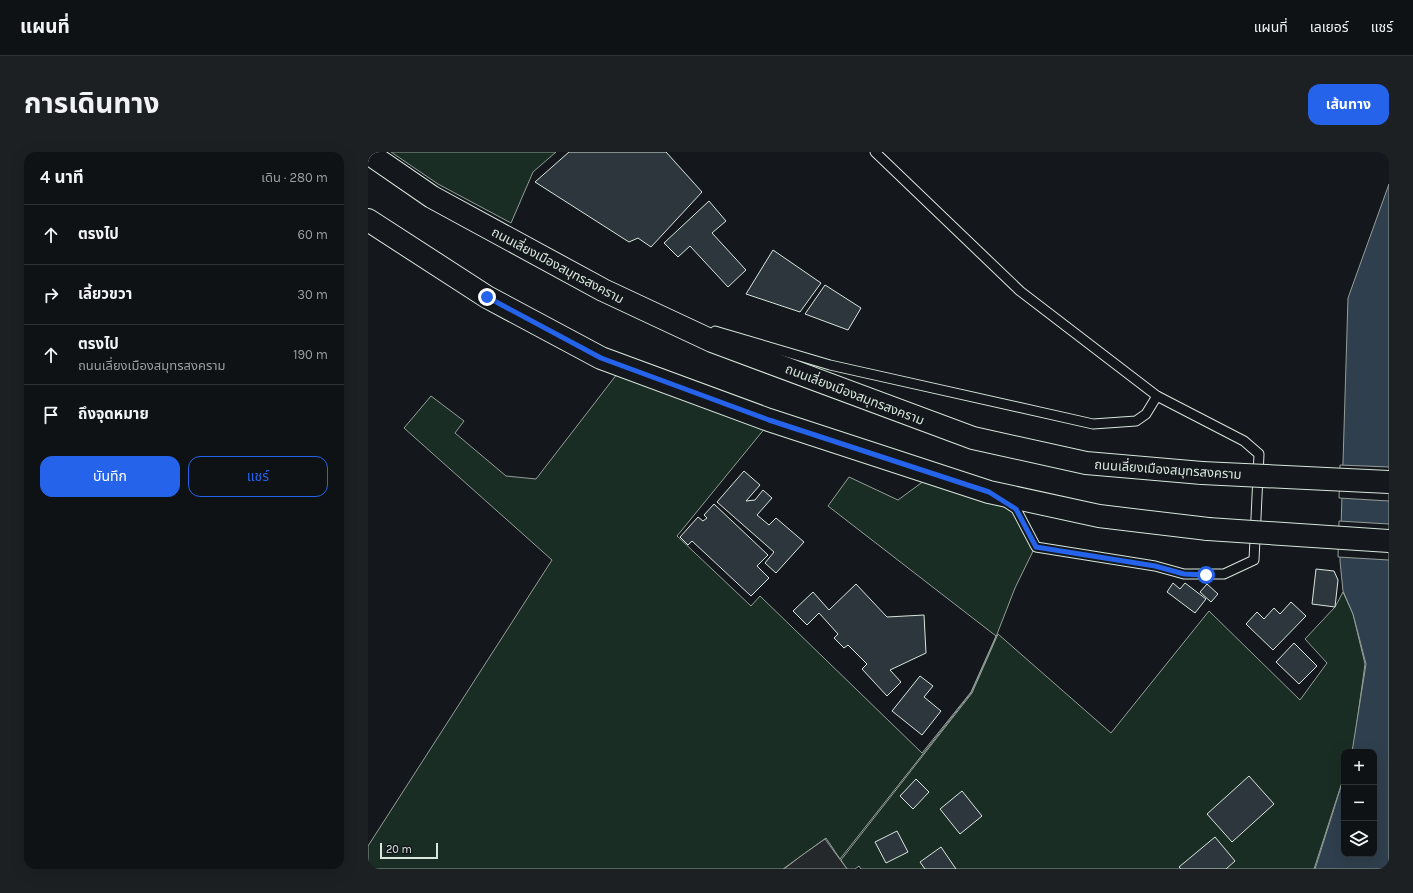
<!DOCTYPE html>
<html lang="th">
<meta charset="utf-8">
<style>
body{margin:0;font-family:Karla,"Noto Sans Thai",sans-serif;background:#1d2022;color:#f1f3f6}
.controls{position:absolute;right:12px;bottom:12px;display:grid;overflow:hidden;border-radius:8px;box-shadow:0 4px 16px #0002}
.controls button{width:36px;height:36px;display:grid;place-items:center;padding:0;border:0;border-bottom:1px solid #2f3234;background:#0f1215;color:#f1f3f6;font:20px sans-serif}
.scale{position:absolute;left:12px;bottom:10px;width:58px;box-sizing:border-box;padding-left:4px;border:2px solid #d8e6dc;border-top:0;font-size:11px;line-height:14px;white-space:nowrap;color:#d8e6dc;-webkit-text-stroke:3px #14181c;paint-order:stroke}
.stop{position:absolute;width:12px;height:12px;margin:-9px;border:3px solid #2563eb;border-radius:50%;background:#fff}
.stop.end{background:#2563eb;border-color:#fff;box-shadow:0 1px 4px #0008}
.list{margin:0;padding:0;list-style:none}
h2{display:flex;justify-content:space-between;align-items:center;height:52px;margin:0;padding:0 16px;font-size:17px}
h2 small{font-size:13px;font-weight:400;color:#9b9ea0}
.list li{display:grid;grid-template-columns:26px 1fr auto;gap:12px;align-items:center;box-sizing:border-box;height:60px;padding:0 16px;border-top:1px solid #2f3234}
.list b{display:block;font-size:15px;white-space:nowrap}
.list p{margin:0;font-size:13px;white-space:nowrap;color:#9b9ea0}
.list em{font-size:13px;font-style:normal;color:#9b9ea0}
.actions{display:flex;gap:8px;padding:12px 16px}
.actions a{flex:1;padding:9px 0;border:1px solid #2563eb;border-radius:12px;text-align:center;font-size:14px;color:#2563eb}
.actions .main{background:#2563eb;color:#fff}
.icon{flex:none;width:22px;height:22px;fill:none;stroke:currentColor;stroke-width:2;stroke-linecap:round;stroke-linejoin:round}
.map{position:relative;flex:none;width:1021px;height:717px;overflow:hidden;border-radius:12px}
header{display:flex;align-items:center;gap:24px;box-sizing:border-box;height:56px;padding:0 20px;background:#0f1215;border-bottom:1px solid #2f3234}
header strong{font-size:19px}
nav{display:flex;gap:22px;margin-inline-start:auto;font-size:14px}
.intro{display:flex;align-items:center;justify-content:space-between;box-sizing:border-box;height:96px;padding:0 24px}
h1{margin:0;font-size:28px}
.button{padding:10px 18px;border-radius:12px;background:#2563eb;color:#fff;font-size:14px;font-weight:700}
main{display:flex;gap:24px;padding:0 24px}
aside{flex:1;background:#0f1215;border-radius:12px;box-shadow:0 4px 16px #0002}
.map>svg:first-child{display:block}
</style>
<header>
<strong>แผนที่</strong>
<nav><a>แผนที่</a><a>เลเยอร์</a><a>แชร์</a></nav>
</header>
<div class="intro"><h1>การเดินทาง</h1><a class="button">เส้นทาง</a></div>
<main>
<aside>
<h2>4 นาที<small>เดิน · 280 m</small></h2>
<ul class="list">
<li><svg class="icon" aria-label="ahead" viewBox="0 0 24 24"><path d="M12 20V5M6 11l6-6 6 6"/></svg><div><b>ตรงไป</b></div><em>60 m</em></li>
<li><svg class="icon" aria-label="right" viewBox="0 0 24 24"><path d="M7 20v-9h11M14 6l5 5-5 5"/></svg><div><b>เลี้ยวขวา</b></div><em>30 m</em></li>
<li><svg class="icon" aria-label="ahead" viewBox="0 0 24 24"><path d="M12 20V5M6 11l6-6 6 6"/></svg><div><b>ตรงไป</b><p>ถนนเลี่ยงเมืองสมุทรสงคราม</p></div><em>190 m</em></li>
<li><svg class="icon" aria-label="arrive" viewBox="0 0 24 24"><path d="M6 21V4h12l-3 4 3 4H6"/></svg><div><b>ถึงจุดหมาย</b></div></li>
</ul>
<div class="actions"><a class="main">บันทึก</a><a>แชร์</a></div>
</aside>
<div class="map">
<svg width="1021" height="717" viewBox="0 0 1021 717">
<rect width="100%" height="100%" fill="#14181c"/>
<g fill="#1a2d24" stroke="#939e99" fill-rule="evenodd">
<polygon points="23,0 188,0 165,20 143,71 70,32"/>
<path d="M256 213 401 269 621 341 648 357 667 395 647 436 624 495 603 541 472 707 458 686 415 717H0V694L184 408 36 276 63 244 96 269 87 281 138 324 168 327ZM402 270 564 323 530 348 481 325 460 354 628 484 603 540 554 601 392 444 383 454 309 384Z"/>
<polygon points="975,440 985,462 997,512 986,592 984,600 976,600 976,624 946,717 493,717 491,714 487,717 479,717 473,708 604,541 630,482 743,581 841,459 932,548 959,511 937,487 967,455"/>
</g>
<polygon fill="#24282b" stroke="#939e99" points="457,687 479,717 416,717 433,704"/>
<polygon fill="#2f3f4d" stroke="#939e99" points="1021,32 1021,717 947,717 976,625 976,702 1006,702 1006,600 984,600 998,512 985,462 975,439 972,409 980,146"/>
<g fill="#14181c" stroke="#939e99">
<polygon points="972,313 1021,315 1021,349 971,346"/>
<polygon points="971,369 1021,372 1021,408 970,405"/>
</g>
<g fill="#2c363c" stroke="#d8e6dc">
<polygon points="201,0 298,0 334,40 283,95 270,86 261,90 167,30"/>
<polygon points="341,49 358,69 344,81 378,118 360,135 322,94 310,105 296,91"/>
<polygon points="405,98 453,131 432,160 378,142"/>
<polygon points="457,133 493,156 480,178 437,162"/>
<polygon points="376,319 392,333 378,349 387,348 395,338 404,346 389,363 401,373 408,366 436,390 408,421 397,411 406,400 349,350"/>
<polygon points="346,352 400,403 389,414 401,426 383,444 324,389 320,393 312,385 330,365 335,369 339,366 336,363"/>
<polygon points="948,417 966,419 970,428 967,455 944,452"/>
<polygon points="805,431 812,437 817,431 838,447 827,461 799,440"/>
<polygon points="488,432 519,465 556,463 558,501 522,518 533,530 519,544 494,517 499,512 480,493 476,496 466,486 470,482 451,461 439,473 425,459 445,440 461,458"/>
<polygon points="839,432 850,442 843,450 832,440"/>
<polygon points="923,450 938,464 905,498 878,472 889,460 896,467 906,456 912,462"/>
<polygon points="926,491 949,514 931,532 908,510"/>
<polygon points="552,524 565,534 556,545 573,559 554,583 524,559"/>
<polygon points="881,624 906,652 864,690 839,662"/>
<polygon points="548,627 561,640 545,657 532,644"/>
<polygon points="594,639 614,664 592,682 572,657"/>
<polygon points="529,679 540,700 518,711 507,690"/>
<polygon points="847,685 867,709 858,717 813,717 811,715"/>
<polygon points="573,695 588,717 557,717 552,710"/>
</g>
<g fill="none" stroke-linecap="round" stroke-linejoin="round">
<g stroke="#d8e6dc" stroke-width="11">
<g id="service">
<polyline points="507,0 652,139 789,244 876,289 891,302 886,408 856,422 816,422 787,414 668,395 648,357 639,351"/>
<polyline points="347,179 462,213 725,272 768,269 778,262 789,244"/>
</g>
</g>
<g stroke="#d8e6dc" stroke-width="24">
<g id="secondary">
<polyline points="0,1 64,45 235,138 344,189 605,286 718,311 834,321"/>
<polyline points="0,68 119,145 233,206 401,268 621,340 731,364 840,377"/>
</g>
</g>
<use href="#service" stroke="#14181c" stroke-width="9"/>
<use href="#secondary" stroke="#14181c" stroke-width="22"/>
<g stroke="#d8e6dc" stroke-width="24" stroke-linecap="butt">
<g id="secondary-bridge">
<polyline points="834,321 1021,330"/>
<polyline points="840,377 1021,389"/>
</g>
</g>
<use href="#secondary-bridge" stroke="#14181c" stroke-width="22"/>
</g>
<g fill="none" stroke-linecap="round" stroke-linejoin="round">
<polyline stroke="#2563eb" stroke-width="5" points="119,145 233,206 401,268 621,340 648,357 668,395 787,414 816,422 838,423"/>
</g>
<g text-anchor="middle" stroke-width="3" stroke-linejoin="round" paint-order="stroke">
<g font-size="13" fill="#d8e6dc" stroke="#14181c">
<text transform="translate(190 113) rotate(28)" y="5">ถนนเลี่ยงเมืองสมุทรสงคราม</text>
<text transform="translate(487 242) rotate(21)" y="5">ถนนเลี่ยงเมืองสมุทรสงคราม</text>
<text transform="translate(800 317) rotate(4)" y="5">ถนนเลี่ยงเมืองสมุทรสงคราม</text>
</g>
</g>
</svg>
<div class="controls">
<button>+</button>
<button>−</button>
<button><svg class="icon" aria-label="layers" viewBox="0 0 24 24"><path d="M12 4l9 5-9 5-9-5zM3 14l9 5 9-5"/></svg></button>
</div>
<div class="scale">20 m</div>
<div class="stop" style="left:838px;top:423px"></div>
<div class="stop end" style="left:119px;top:145px"></div>
</div>
</main>
